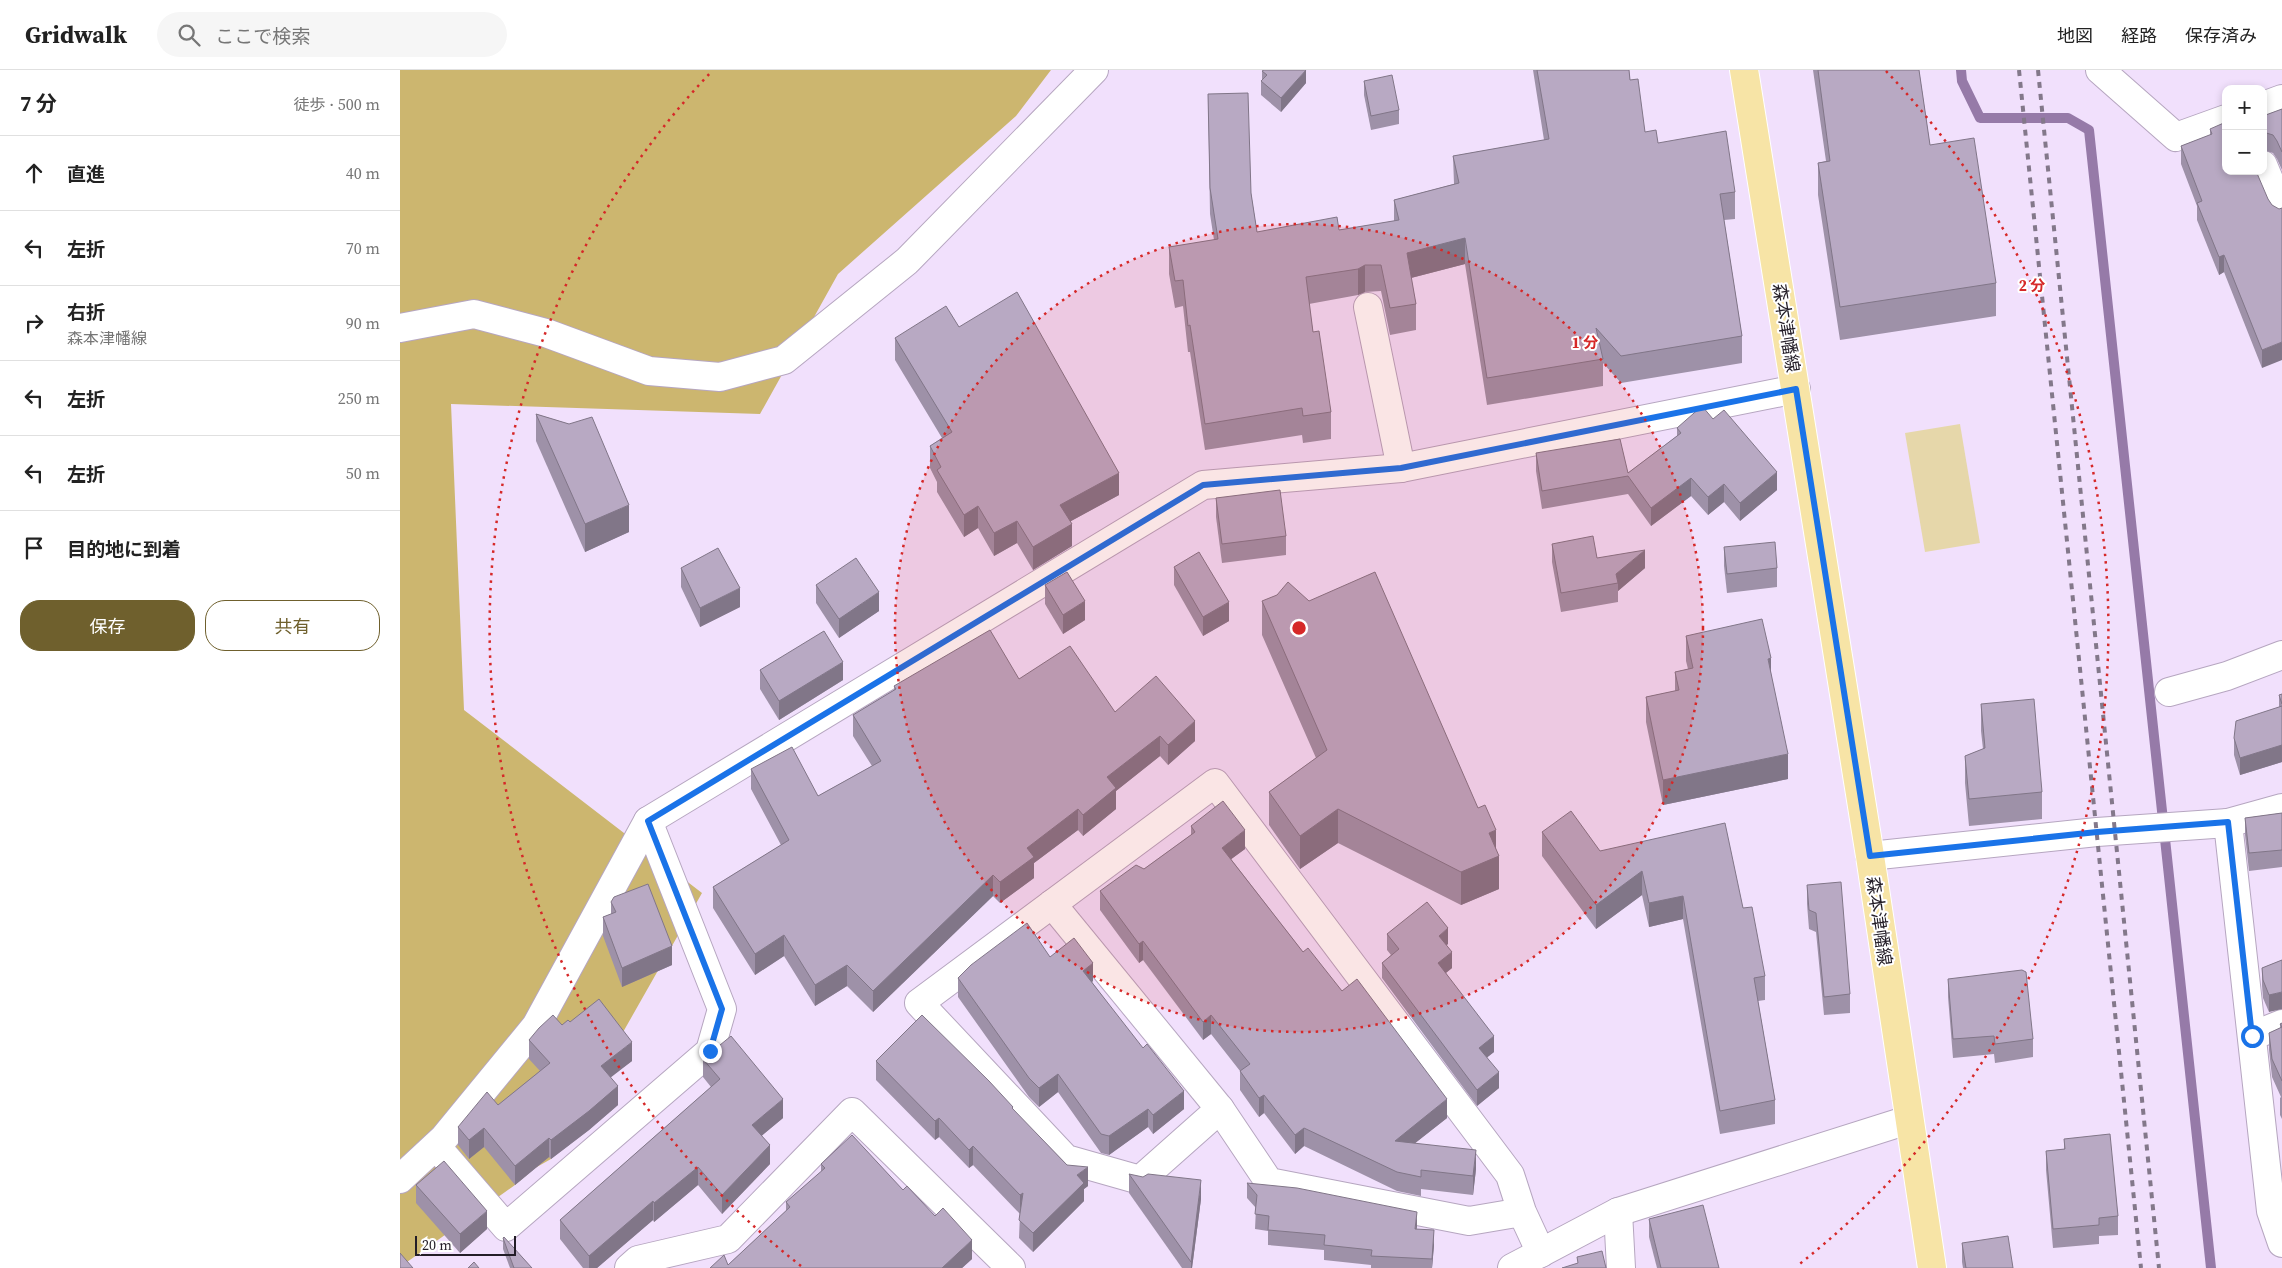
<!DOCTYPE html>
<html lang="ja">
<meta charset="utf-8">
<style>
body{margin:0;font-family:"Source Serif 4","Noto Sans JP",serif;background:#f6f6f6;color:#222}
.controls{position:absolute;right:15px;top:15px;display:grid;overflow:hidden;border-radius:10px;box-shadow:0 2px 8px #0003}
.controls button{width:45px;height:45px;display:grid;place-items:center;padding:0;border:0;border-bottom:1px solid #e0e0e0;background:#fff;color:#222;font:25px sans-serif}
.scale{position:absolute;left:15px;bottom:12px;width:101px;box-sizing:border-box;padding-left:5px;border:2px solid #231d27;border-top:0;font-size:14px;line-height:18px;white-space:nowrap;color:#231d27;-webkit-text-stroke:4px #fff;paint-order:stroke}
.stop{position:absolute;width:15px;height:15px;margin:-11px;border:4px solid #1a73e8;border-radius:50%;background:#fff}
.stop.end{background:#1a73e8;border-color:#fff;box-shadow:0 1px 5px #0008}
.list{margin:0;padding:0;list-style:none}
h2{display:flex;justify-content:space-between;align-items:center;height:65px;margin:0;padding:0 20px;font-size:21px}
h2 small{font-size:16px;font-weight:400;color:#767676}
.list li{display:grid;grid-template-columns:32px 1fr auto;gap:15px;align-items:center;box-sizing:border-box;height:75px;padding:0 20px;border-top:1px solid #e0e0e0}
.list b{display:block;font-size:19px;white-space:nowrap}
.list p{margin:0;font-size:16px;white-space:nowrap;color:#767676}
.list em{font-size:16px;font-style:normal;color:#767676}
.actions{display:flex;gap:10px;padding:15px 20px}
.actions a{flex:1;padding:11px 0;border:1px solid #6f602d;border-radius:20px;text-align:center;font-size:18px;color:#6f602d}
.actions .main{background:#6f602d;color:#fff}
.icon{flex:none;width:28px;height:28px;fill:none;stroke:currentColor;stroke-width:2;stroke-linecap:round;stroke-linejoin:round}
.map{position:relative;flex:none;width:1882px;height:1198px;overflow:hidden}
header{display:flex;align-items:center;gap:30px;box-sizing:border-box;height:70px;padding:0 25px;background:#fff;border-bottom:1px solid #e0e0e0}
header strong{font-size:24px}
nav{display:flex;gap:28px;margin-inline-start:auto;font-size:18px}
.search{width:350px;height:45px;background:#f6f6f6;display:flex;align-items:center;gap:12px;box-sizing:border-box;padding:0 18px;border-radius:28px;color:#767676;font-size:19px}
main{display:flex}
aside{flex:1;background:#fff}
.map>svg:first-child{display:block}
</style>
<header>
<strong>Gridwalk</strong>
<div class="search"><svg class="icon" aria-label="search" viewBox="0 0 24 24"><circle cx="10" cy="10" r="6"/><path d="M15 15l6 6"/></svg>ここで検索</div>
<nav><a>地図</a><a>経路</a><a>保存済み</a></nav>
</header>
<main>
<aside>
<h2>7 分<small>徒歩 · 500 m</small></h2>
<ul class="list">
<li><svg class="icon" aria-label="ahead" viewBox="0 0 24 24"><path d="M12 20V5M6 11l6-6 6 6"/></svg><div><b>直進</b></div><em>40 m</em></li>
<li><svg class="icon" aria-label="left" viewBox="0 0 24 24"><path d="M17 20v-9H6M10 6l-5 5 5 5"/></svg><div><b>左折</b></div><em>70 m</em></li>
<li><svg class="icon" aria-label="right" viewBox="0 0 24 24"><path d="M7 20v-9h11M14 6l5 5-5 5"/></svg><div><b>右折</b><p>森本津幡線</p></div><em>90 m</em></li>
<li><svg class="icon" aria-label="left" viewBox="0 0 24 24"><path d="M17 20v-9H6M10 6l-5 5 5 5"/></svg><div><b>左折</b></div><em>250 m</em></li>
<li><svg class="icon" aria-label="left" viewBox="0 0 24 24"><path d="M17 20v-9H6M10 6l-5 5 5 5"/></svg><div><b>左折</b></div><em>50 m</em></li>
<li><svg class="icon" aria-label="arrive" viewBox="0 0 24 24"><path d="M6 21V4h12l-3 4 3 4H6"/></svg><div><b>目的地に到着</b></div></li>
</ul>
<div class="actions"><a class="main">保存</a><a>共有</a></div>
</aside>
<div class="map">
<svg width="1882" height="1198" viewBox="0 0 1882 1198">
<rect width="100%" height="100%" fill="#f1e0fc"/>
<polygon fill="#e6d7aa" points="1560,354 1580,473 1525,482 1505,363"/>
<polygon fill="#ccb66f" points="0,0 651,0 616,46 438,204 360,344 51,334 64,640 302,823 151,1089 135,1098 115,1115 0,1197"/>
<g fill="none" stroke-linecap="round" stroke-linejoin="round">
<polyline stroke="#967aa8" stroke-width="10" points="1561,0 1562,11 1580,48 1668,48 1689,60 1811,1198"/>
<g stroke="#b6a6c0" stroke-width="30">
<g id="minor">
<polyline points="1700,0 1776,67 1826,49"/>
<polyline points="1863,36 1882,29"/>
<polyline points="1863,95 1882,141"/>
<polyline points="968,237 1001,398"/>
<polyline points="0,258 74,244 146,263 249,301 320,307 384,290 507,191 694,0"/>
<polyline points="1769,622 1827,606 1882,585"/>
<polyline points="1828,753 1871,1141 1882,1173"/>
<polyline points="1470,786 1697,762 1828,753 1882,738"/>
<polyline points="652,834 820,1039"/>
<polyline points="1852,966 1882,954"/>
<polyline points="36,1076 106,1157 310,981 322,939 248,751"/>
<polyline points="0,1109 44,1068 136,956 248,751 803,415 1001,398 1396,319"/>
<polyline points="1122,1142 1069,1151 869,1112 820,1039 740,1110 666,1089 519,933 815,713 1110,1105 1122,1142 1141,1183"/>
<polyline points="1218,1142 1221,1198"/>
<polyline points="229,1198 238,1190 328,1169 452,1042 611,1198"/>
<polyline points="1112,1198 1218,1142 1508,1050"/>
</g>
</g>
<g stroke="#fff" stroke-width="30">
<polyline id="major" points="1344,0 1470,786 1532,1198"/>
</g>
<use href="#minor" stroke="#fff" stroke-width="28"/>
<use href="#major" stroke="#f7e4a6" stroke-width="28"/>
<g stroke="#83788a" stroke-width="4" stroke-dasharray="6 6" stroke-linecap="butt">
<polyline points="1619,0 1741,1198"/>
<polyline points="1638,0 1759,1198"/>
</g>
</g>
<g fill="#9e91a8">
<polygon points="1133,0 1229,0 1230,10 1245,62 1258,73 1335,122 1335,149 1324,150 1342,266 1342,293 1221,313 1203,293 1203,316 1087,335 1065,194 1011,208 1016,234 1016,260 990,265 981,221 965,222 958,225 909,234 913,262 931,342 931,369 903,373 902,365 805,380 790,282 788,282 783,236 775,238 769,204 769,177 814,170 810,144 808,24 851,123 857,162 939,160 994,151 994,130 1054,114 1053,86 1144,70"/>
<polygon points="1413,0 1519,0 1530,75 1596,213 1596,246 1440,270 1418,125 1418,93 1426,91"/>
<polygon points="862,1 906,13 881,42 861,25 861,11 862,10"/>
<polygon points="964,11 999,40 999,54 971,60 964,25"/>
<polygon points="1882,39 1882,100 1877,89 1873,83 1863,80 1863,46"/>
<polygon points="1810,59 1868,129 1862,298 1824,202 1819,205 1797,150 1797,136 1781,94 1781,76 1810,65"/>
<polygon points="559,257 719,425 671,451 672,476 633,500 617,473 594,486 578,458 564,467 537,422 537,412 530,398 530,376 542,368 495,290 495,268"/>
<polygon points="136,344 169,354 229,462 185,482 136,371"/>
<polygon points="1313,349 1377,420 1340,451 1324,432 1308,445 1291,426 1251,456 1228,424 1142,439 1136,401 1136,383 1228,403 1277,366 1277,358"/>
<polygon points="816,428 886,466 886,485 822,493 816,447"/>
<polygon points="1152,474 1197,488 1245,498 1218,521 1218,532 1161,542 1152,492"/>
<polygon points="1324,477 1377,498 1377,517 1327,523 1324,496"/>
<polygon points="774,497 829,551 803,566 774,515"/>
<polygon points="281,498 340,537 300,557 281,517"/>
<polygon points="416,515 479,541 439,568 416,533"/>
<polygon points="645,515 685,550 663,564 645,534"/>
<polygon points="862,531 1096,780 1099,819 1061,835 938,773 900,799 869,755 869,722 916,688 862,565"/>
<polygon points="1286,566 1371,603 1388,709 1263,735 1246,652 1246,627 1275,621 1275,602 1288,599 1286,591"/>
<polygon points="360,600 443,610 379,650 360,619"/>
<polygon points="619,609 715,642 795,671 768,695 760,686 716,721 716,739 683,766 678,760 634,793 634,808 600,833 593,826 473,942 447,916 415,936 384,886 355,905 313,838 313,817 381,775 351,719 351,699 418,726 472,696 453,666 453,645 494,620 494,616"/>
<polygon points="1882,624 1882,692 1840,705 1834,685 1834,668 1879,637 1879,625"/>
<polygon points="1581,634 1642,722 1642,749 1569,756 1565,713 1565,686 1583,679 1581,661"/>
<polygon points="1882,743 1882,797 1849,801 1845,765 1845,748"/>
<polygon points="791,756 845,779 831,789 903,882 942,921 1047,1048 1015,1073 1076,1099 1073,1125 1021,1119 1021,1126 997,1121 904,1076 895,1084 864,1043 859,1047 840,1020 840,1001 811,964 803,970 743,890 739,893 700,840 700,821 744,799 791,765"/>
<polygon points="1142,762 1200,781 1343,838 1365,906 1365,930 1358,931 1375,1030 1375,1054 1320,1064 1283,849 1249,857 1242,825 1196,859 1142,786"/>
<polygon points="1407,815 1450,924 1450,943 1424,945 1416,862 1409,859 1407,834"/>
<polygon points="211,832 272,895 222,917 203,866 203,847 211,844"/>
<polygon points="987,864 1048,874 1046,875 1052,898 1046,903 1094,982 1087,987 1099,1018 1077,1036 982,908 982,893 991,885 987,880"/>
<polygon points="650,887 693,911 692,912 784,1039 753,1064 748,1057 709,1085 701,1083 658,1022 639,1037 629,1027 558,927 558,908"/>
<polygon points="1882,890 1869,942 1863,928 1862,915 1862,898"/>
<polygon points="1548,909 1633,969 1633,987 1595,993 1594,984 1553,988 1548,927"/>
<polygon points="170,952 232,991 210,1007 218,1035 189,1060 151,1089 149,1087 115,1115 84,1077 69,1089 58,1075 58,1057 98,1035 140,1001 129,989 129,970"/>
<polygon points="1882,953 1882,1049 1880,1045 1880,1028 1881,1027 1872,1007 1869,980 1869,963 1880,958 1880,954"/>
<polygon points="303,989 383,1048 361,1066 370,1094 322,1144 298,1115 254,1152 253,1150 197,1198 183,1198 160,1169 160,1150 311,1017 303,1007"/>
<polygon points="476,991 613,1040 688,1116 684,1119 684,1131 633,1182 619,1168 620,1144 573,1095 569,1098 539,1067 535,1070 476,1010"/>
<polygon points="1664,1069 1718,1146 1718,1165 1699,1166 1699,1174 1653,1178 1646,1100 1646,1081 1664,1079"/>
<polygon points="421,1094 503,1120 572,1189 562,1198 310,1198 328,1195 386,1141 386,1132 421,1102"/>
<polygon points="729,1104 801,1129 792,1198 782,1198 729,1123"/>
<polygon points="847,1113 1017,1159 1034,1175 1032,1198 971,1198 971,1195 924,1190 924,1180 868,1175 868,1161 855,1159 856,1138 847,1128"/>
<polygon points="16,1115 87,1159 60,1183 16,1133"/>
<polygon points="1249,1149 1319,1198 1257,1198 1249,1167"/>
<polygon points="103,1168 132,1198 110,1198 103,1179"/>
<polygon points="1562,1173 1613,1198 1563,1198 1562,1192"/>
</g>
<g fill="#817688">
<polygon points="906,0 906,13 881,42 881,28"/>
<polygon points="1065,168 1065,194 1007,209 1007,183"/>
<polygon points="1824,185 1824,202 1819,205 1819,187"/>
<polygon points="965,195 965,222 958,225 958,199"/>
<polygon points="1882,272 1882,290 1862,298 1862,280"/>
<polygon points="1377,402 1377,420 1340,451 1340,433"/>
<polygon points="719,403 719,425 660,457 660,435"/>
<polygon points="1291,408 1291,426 1251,456 1251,438"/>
<polygon points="1324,414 1324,432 1308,445 1308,427"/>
<polygon points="229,435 229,462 185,482 185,454"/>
<polygon points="578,436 578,458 564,467 564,445"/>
<polygon points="617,451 617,473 594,486 594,463"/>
<polygon points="672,454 672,476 633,500 633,477"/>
<polygon points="1245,480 1245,498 1218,521 1218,513 1216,504"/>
<polygon points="340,518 340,537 300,557 300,538"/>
<polygon points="479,522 479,541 439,568 439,549"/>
<polygon points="685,531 685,550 663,564 663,545"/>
<polygon points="829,532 829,551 803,566 803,547"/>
<polygon points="1371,588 1371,614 1368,589"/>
<polygon points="443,592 443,610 379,650 379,631"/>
<polygon points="795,651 795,671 768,695 768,675"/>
<polygon points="760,666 760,686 716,721 716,739 683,766 683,745 707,707"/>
<polygon points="1882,675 1882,692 1840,705 1840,688"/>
<polygon points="1388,684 1388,709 1263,735 1263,710"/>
<polygon points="678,739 678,760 634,793 634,808 600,833 600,812 627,778"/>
<polygon points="938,739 938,773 900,799 900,766"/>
<polygon points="845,760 845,779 822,796 822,778"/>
<polygon points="1096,760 1096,787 1099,786 1099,819 1061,835 1061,802 1089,763"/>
<polygon points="1242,801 1242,825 1196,859 1196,835"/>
<polygon points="593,805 593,826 473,942 473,921"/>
<polygon points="1283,826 1283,849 1249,857 1249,833"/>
<polygon points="1048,858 1048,874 1039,881 1039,866"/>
<polygon points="384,865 384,886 355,905 355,884"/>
<polygon points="743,871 743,890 739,893 739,874"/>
<polygon points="272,876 272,895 222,917 222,898"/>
<polygon points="1052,882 1052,898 1038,909 1038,893"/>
<polygon points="693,893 693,911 683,919 683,901"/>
<polygon points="447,895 447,916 415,936 415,915"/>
<polygon points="1882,922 1882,939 1869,942 1869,925"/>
<polygon points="811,945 811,964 803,970 803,952"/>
<polygon points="1094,966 1094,982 1079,994 1079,978"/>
<polygon points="232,972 232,991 201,1015 201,996"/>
<polygon points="1099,1002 1099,1018 1077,1036 1077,1020"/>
<polygon points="658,1004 658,1022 639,1037 639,1018"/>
<polygon points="218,1016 218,1035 189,1060 151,1089 151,1070"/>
<polygon points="784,1021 784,1039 753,1064 753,1045"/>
<polygon points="864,1025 864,1043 859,1047 859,1028"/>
<polygon points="383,1029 383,1048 352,1074 352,1055"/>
<polygon points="1047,1029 1047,1048 995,1089 995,1071"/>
<polygon points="748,1039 748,1057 709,1085 709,1066"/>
<polygon points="539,1048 539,1067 535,1070 535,1051"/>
<polygon points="84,1058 84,1077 69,1089 69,1070"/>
<polygon points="904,1058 904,1076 895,1084 895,1065"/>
<polygon points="149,1068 149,1087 115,1115 115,1096"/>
<polygon points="370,1075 370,1094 322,1144 322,1125"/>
<polygon points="573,1076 573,1095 569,1098 569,1080"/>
<polygon points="1076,1080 1076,1099 1073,1125 1073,1106"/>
<polygon points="298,1097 298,1115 254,1152 254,1133"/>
<polygon points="688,1097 688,1116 684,1119 684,1131 633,1182 633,1163 677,1105"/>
<polygon points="801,1110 801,1129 792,1198 791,1198 791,1192"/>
<polygon points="623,1123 620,1144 620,1125"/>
<polygon points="253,1131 253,1150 197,1198 189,1198 189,1186"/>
<polygon points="87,1141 87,1159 60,1183 60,1164"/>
<polygon points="1017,1142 1017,1157 1015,1174 1015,1159"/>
<polygon points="1034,1160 1034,1175 1032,1198 1032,1189"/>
<polygon points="572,1170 572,1189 562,1198 542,1198"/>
</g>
<g fill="#b8a9c3" stroke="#817688">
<polygon points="864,0 906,0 881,28 861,11 867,5 862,1"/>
<polygon points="1137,0 1229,0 1230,10 1238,9 1245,62 1256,60 1258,73 1326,61 1335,122 1320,124 1342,266 1221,286 1196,258 1203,289 1087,308 1065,168 1007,183 1016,234 990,238 981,195 965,195 958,199 906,207 913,262 919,261 931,342 903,346 902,338 805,354 790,255 788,256 783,210 775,211 769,177 818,169 810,118 808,24 848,23 851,123 857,162 937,147 939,160 999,150 994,130 1059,113 1053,86 1149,69"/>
<polygon points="1418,0 1519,0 1530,75 1574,68 1596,213 1440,237 1418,93 1430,91"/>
<polygon points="992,5 999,40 971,46 964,11"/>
<polygon points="1882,39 1882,82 1877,71 1873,65 1863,62 1863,46"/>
<polygon points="1826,52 1826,101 1856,101 1868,129 1872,135 1879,139 1882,138 1882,272 1862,280 1824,185 1819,187 1797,133 1802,131 1781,76 1812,64 1810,59"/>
<polygon points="617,222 719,403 660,435 672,454 633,477 617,451 594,463 578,436 564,445 537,400 541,397 530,376 552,362 495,268 546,236 559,257"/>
<polygon points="1302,336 1313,349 1324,340 1377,402 1340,433 1324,414 1308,427 1291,408 1251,438 1228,406 1142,421 1136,383 1220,369 1228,403 1281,363 1277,358"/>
<polygon points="136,344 169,354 192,347 229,435 185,454"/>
<polygon points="880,420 886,466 822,474 816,428"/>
<polygon points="1193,466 1197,488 1245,480 1216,504 1218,513 1161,523 1152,474"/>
<polygon points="1375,472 1377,498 1327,504 1324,477"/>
<polygon points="318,478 340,518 300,538 281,498"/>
<polygon points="799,482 829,532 803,547 774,497"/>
<polygon points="456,488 479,522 439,549 416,515"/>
<polygon points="667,502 685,531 663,545 645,515"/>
<polygon points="975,502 1078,738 1085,735 1096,760 1089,763 1099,786 1061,802 938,739 900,766 869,722 927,680 862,531 877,525 888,512 909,531"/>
<polygon points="1362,549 1371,588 1368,589 1388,684 1263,710 1246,627 1279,620 1275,602 1293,598 1286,566"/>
<polygon points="590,560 619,609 670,576 715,642 756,606 795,651 768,675 760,666 707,707 716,718 683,745 678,739 627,778 634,787 600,812 593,805 473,921 447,895 415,915 384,865 355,884 313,817 389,770 351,699 392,677 418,726 481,691 453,645 496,619 494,616"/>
<polygon points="424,561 443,592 379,631 360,600"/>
<polygon points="1882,624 1882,634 1879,625"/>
<polygon points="1634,629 1642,722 1569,729 1565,686 1585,678 1581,634"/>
<polygon points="1882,636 1882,675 1840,688 1834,668 1836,651"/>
<polygon points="823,731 845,760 822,778 903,882 908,878 942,921 957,909 1047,1029 995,1071 1076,1080 1073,1106 1021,1100 1021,1107 997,1102 904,1058 895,1065 864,1025 859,1028 840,1001 850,994 811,945 803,952 743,871 739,874 700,821 736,795 744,799 795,762 791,756"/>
<polygon points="1171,741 1200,781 1325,753 1343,838 1352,837 1365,906 1354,908 1375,1030 1320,1041 1283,826 1249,833 1242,801 1196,835 1142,762"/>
<polygon points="1882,743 1882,780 1849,783 1845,748"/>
<polygon points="1441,812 1450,924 1424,927 1416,843 1409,840 1407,815"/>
<polygon points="248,814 272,876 222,898 203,847 216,842 211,832 214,827"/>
<polygon points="1027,832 1048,858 1039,866 1052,882 1038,893 1094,966 1079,978 1099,1002 1077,1020 982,893 999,879 987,864"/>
<polygon points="627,853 650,887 674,868 693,893 683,901 743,978 747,974 784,1021 753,1045 748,1039 709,1066 701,1064 658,1004 639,1018 629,1008 558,908 571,895"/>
<polygon points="1882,890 1882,922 1869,925 1863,910 1862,898"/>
<polygon points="1622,900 1626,902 1633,969 1595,974 1594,966 1553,969 1548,909"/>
<polygon points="199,929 232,972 201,996 218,1016 189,1041 151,1070 149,1068 115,1096 84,1058 69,1070 58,1057 87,1022 98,1035 150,993 129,970 139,958 153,945 162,955 168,950 170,952"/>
<polygon points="522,945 589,1011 613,1037 612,1038 667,1095 688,1097 677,1105 684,1113 633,1163 619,1150 623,1123 620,1125 573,1076 569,1080 539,1048 535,1051 476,991"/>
<polygon points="1882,953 1882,1011 1872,989 1869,963 1882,957 1880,954"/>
<polygon points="331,966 383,1029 352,1055 370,1075 322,1125 298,1097 254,1133 253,1131 189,1186 160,1150 320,1009 303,989"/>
<polygon points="1710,1064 1718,1146 1699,1148 1699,1155 1653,1159 1646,1081 1665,1079 1664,1069"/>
<polygon points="452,1065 503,1120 507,1116 535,1146 543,1138 572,1170 542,1198 310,1198 324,1185 328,1195 390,1137 386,1132 425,1098 421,1094"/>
<polygon points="44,1091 87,1141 60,1164 16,1115"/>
<polygon points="729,1104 743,1107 748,1104 801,1110 791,1192"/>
<polygon points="847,1113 897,1118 1017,1142 1015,1159 1034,1160 1032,1189 971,1186 972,1180 924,1175 925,1165 868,1160 869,1146 855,1144 857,1125"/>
<polygon points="1303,1135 1319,1198 1261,1198 1249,1149"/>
<polygon points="1608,1166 1613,1198 1566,1198 1562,1173"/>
<polygon points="104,1167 132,1198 114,1198 103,1168"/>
<polygon points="1202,1181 1206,1198 1162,1198 1178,1193 1177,1187"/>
<polygon points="0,1183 13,1198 0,1198"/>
<polygon points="74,1192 79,1198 68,1198"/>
</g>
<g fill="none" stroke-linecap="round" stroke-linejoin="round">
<polyline stroke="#1a73e8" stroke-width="6" points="310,981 322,939 248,751 803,415 1001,398 1396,319 1470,786 1697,762 1828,752 1852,966"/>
</g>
<circle cx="899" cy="558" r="404" fill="#d62828" fill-opacity=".12"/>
<g fill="none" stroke="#d62828" stroke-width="2.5" stroke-dasharray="2.5 5">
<circle cx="899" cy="558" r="404"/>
<path d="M401 1196A809 809 0 0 1 312 1M1486 1A809 809 0 0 1 1397 1196"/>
</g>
<g text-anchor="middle" stroke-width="4" stroke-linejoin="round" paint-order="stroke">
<g font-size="18" fill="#231d27" stroke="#fff">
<text transform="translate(1386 258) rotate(81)" y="6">森本津幡線</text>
<text transform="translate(1479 851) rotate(82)" y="6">森本津幡線</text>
</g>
</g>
<circle cx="899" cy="558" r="8" fill="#d62828" stroke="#fff" stroke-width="2.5"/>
<g font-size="15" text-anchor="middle" font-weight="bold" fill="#d62828" stroke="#fff" stroke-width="4" stroke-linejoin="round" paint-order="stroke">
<text x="1632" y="221">2 分</text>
<text x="1185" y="278">1 分</text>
</g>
</svg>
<div class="controls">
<button>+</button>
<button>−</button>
</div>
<div class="scale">20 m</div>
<div class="stop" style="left:1852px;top:966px"></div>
<div class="stop end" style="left:310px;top:981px"></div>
</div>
</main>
